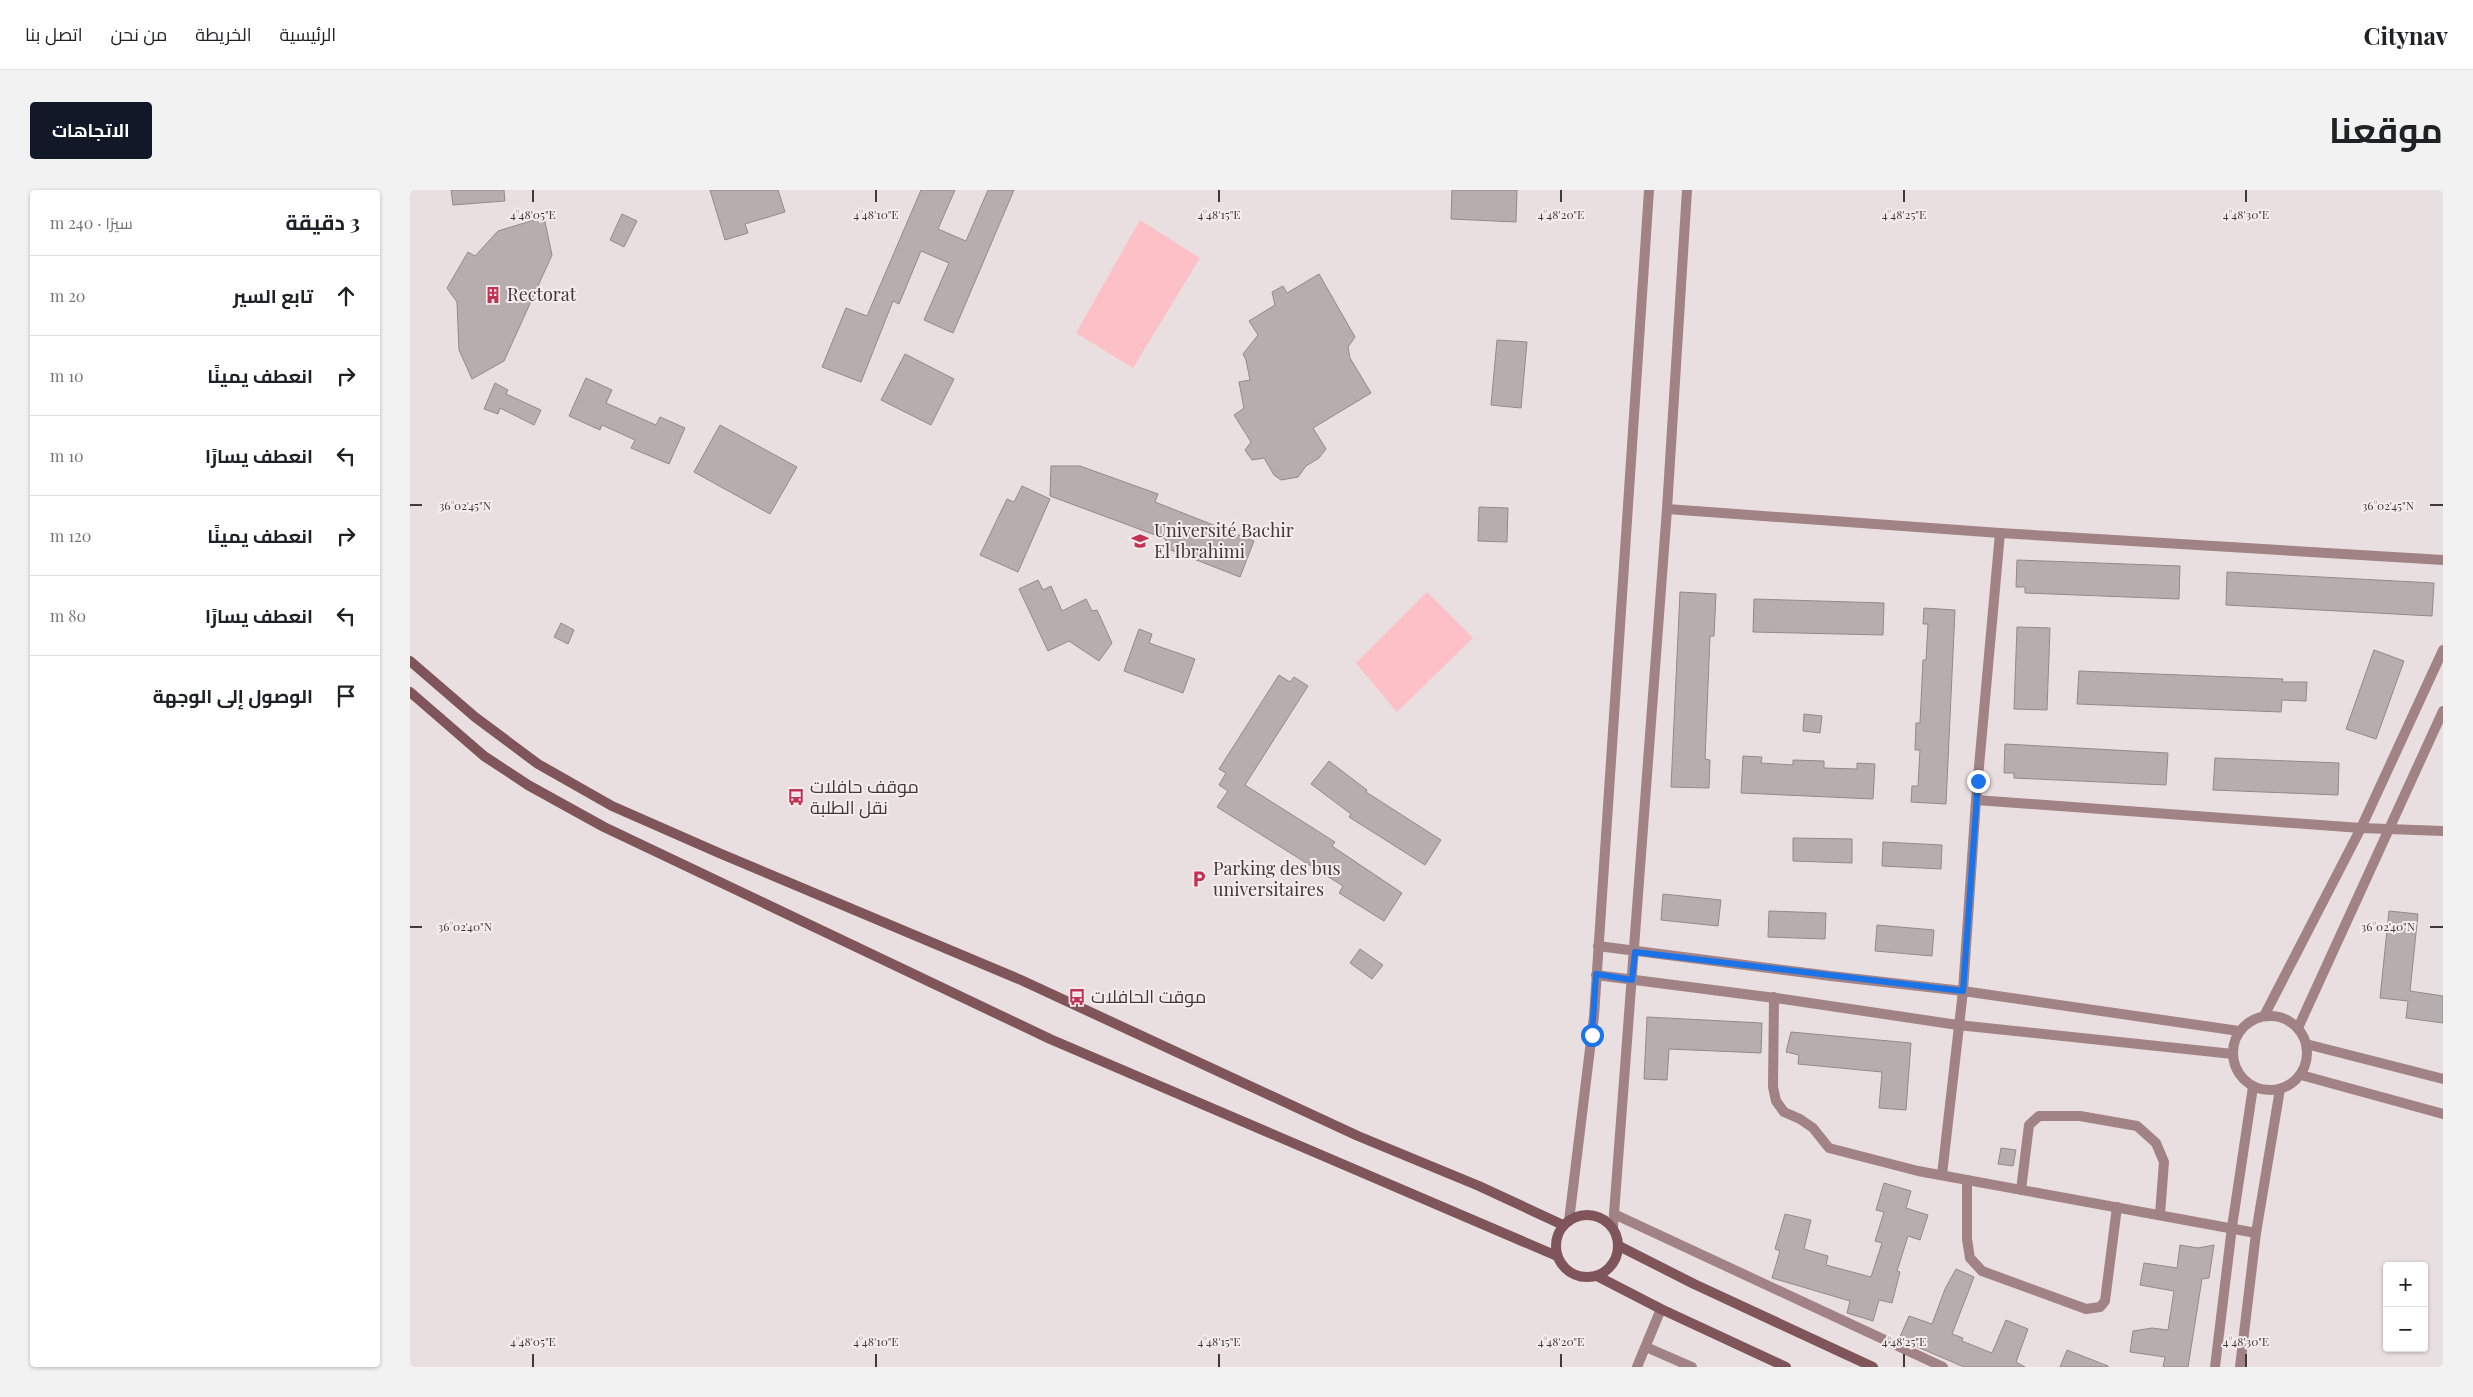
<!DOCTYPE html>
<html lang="ar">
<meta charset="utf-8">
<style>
body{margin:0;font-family:"Playfair Display",Cairo,serif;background:#f2f2f2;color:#202124;direction:rtl}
.controls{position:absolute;right:15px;bottom:15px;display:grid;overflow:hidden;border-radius:5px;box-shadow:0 1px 4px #0004}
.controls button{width:45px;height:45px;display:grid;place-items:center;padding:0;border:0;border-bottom:1px solid #e0e0e0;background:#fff;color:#202124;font:25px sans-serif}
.stop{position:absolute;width:15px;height:15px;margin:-11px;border:4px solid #1a73e8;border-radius:50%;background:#fff}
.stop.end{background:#1a73e8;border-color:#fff;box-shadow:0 1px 5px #0008}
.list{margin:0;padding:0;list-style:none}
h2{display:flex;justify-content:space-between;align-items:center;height:65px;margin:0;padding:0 20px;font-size:21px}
h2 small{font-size:16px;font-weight:400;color:#757577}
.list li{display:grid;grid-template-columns:32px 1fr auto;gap:15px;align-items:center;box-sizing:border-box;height:80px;padding:0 20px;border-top:1px solid #e0e0e0}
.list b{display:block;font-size:19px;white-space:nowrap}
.list em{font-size:16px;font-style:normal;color:#757577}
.icon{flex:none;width:28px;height:28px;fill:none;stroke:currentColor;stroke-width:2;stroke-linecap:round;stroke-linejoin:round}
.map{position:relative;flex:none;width:2033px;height:1177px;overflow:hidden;direction:ltr;border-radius:5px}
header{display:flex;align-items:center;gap:30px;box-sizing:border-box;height:70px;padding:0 25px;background:#fff;border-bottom:1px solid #e0e0e0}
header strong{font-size:24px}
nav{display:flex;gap:28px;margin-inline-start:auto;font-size:18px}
.intro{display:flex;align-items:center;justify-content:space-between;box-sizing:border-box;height:120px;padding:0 30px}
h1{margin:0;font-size:35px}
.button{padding:12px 22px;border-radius:5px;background:#111827;color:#fff;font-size:18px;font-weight:700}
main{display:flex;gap:30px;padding:0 30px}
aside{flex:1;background:#fff;border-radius:5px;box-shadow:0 1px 4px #0004}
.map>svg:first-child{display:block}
</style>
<header>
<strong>Citynav</strong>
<nav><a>الرئيسية</a><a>الخريطة</a><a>من نحن</a><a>اتصل بنا</a></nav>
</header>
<div class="intro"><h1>موقعنا</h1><a class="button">الاتجاهات</a></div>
<main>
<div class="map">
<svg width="2033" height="1177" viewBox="0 0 2033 1177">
<rect width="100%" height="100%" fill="#eadfe0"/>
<g fill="#fcc0c6">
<polygon points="730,30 790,68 723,178 666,143"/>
<polygon points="1017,402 1063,448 987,522 946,473"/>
</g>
<g fill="#b8adae" stroke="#93898a">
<polygon points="41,0 94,0 95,11 43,15"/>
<polygon points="300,0 368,0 375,22 335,34 338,43 315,50"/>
<polygon points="511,0 545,0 528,39 556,51 578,0 604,0 543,143 514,130 539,73 511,61 489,114 483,111 451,192 412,177 436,118 457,126"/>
<polygon points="1042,0 1107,0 1106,32 1041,29"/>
<polygon points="212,24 227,31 214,57 200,50"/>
<polygon points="134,27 142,65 94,171 62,189 49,160 47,112 37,98 58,62 65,66 88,41"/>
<polygon points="909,84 945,147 938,157 940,168 961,203 903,238 916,259 909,268 896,276 888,287 871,290 864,285 854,268 842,270 835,260 841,252 824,225 834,218 829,192 840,190 836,170 833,164 848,145 839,131 865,115 862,102 873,96 877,103"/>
<polygon points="1087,150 1117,152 1111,218 1081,215"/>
<polygon points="495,164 544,189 521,235 471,210"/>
<polygon points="176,188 202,200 196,213 246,235 250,227 275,238 259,274 221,258 225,250 192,235 190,240 159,226"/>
<polygon points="85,193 98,200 96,204 131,220 124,235 90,218 88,224 74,219"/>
<polygon points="310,235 387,277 360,324 284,282"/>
<polygon points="641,276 670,276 748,304 745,312 844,351 830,387 753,357 756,349 640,306"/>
<polygon points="612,296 640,309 608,382 570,365 597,309 604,312"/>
<polygon points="1069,317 1098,318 1097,352 1068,351"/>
<polygon points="1607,370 1770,376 1769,409 1615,403 1615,397 1606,397"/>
<polygon points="1817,382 2024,393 2022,426 1816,415"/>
<polygon points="628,390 633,400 641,396 652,421 676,409 682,421 687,420 702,453 689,471 659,451 638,461 609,399"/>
<polygon points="1270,402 1306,404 1304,446 1300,446 1295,569 1300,570 1299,598 1261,597"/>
<polygon points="1344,409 1474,413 1473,445 1343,442"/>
<polygon points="1514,418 1545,420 1536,614 1501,612 1502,596 1508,596 1510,560 1505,560 1506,533 1510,533 1513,470 1516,470 1518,434 1513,434"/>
<polygon points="151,433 164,440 158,454 144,447"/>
<polygon points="1607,437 1640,438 1637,520 1604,519"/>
<polygon points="729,439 742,444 739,453 785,469 773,503 714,481"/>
<polygon points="1964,460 1994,471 1966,549 1936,539"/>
<polygon points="1669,481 1873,489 1872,492 1897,492 1896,511 1872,510 1871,522 1667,514"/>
<polygon points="869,485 880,492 884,487 898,496 835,595 925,652 922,656 992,703 974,731 929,703 933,696 807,617 818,601 809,595 816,583 809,579"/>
<polygon points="1394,524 1412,526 1410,543 1393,541"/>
<polygon points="1595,554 1758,563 1756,595 1604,588 1604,583 1594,583"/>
<polygon points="1333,566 1352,567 1351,573 1383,575 1383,570 1414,571 1414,578 1447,579 1447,573 1465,574 1463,609 1331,603"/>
<polygon points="1805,568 1929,573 1928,605 1803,600"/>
<polygon points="919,571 957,600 956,602 1031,650 1015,675 939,627 941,624 901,594"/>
<polygon points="1383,648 1442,649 1442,673 1383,671"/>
<polygon points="1473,652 1532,655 1531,679 1472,676"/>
<polygon points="1253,704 1311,710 1308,736 1251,730"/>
<polygon points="1359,721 1416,723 1415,749 1358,747"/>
<polygon points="1979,721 2008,724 2000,801 2033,806 2033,833 1996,828 1998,811 1970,808"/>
<polygon points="1467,735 1524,740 1522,766 1465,761"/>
<polygon points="950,759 973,775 962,789 940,773"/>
<polygon points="1237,827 1352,833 1351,863 1259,859 1257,890 1234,889"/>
<polygon points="1381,842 1501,853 1496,920 1469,918 1472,882 1388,874 1389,865 1376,862"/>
<polygon points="1591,958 1606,960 1603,976 1588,974"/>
<polygon points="1474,993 1501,1001 1496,1018 1518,1025 1510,1050 1498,1046 1487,1081 1490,1082 1482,1113 1469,1110 1463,1131 1437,1123 1440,1111 1362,1088 1370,1061 1365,1059 1375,1024 1401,1030 1394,1059 1418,1066 1416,1075 1461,1087 1472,1053 1465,1051 1474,1022 1466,1020"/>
<polygon points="1770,1055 1788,1058 1804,1055 1799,1088 1792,1089 1778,1177 1753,1177 1755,1167 1720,1162 1723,1141 1742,1138 1758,1140 1764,1101 1730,1095 1734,1073 1767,1078"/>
<polygon points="1546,1079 1564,1087 1542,1144 1553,1148 1552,1151 1582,1163 1596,1130 1618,1139 1606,1172 1615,1177 1554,1177 1489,1149 1499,1126 1522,1134 1535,1099"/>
<polygon points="1657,1160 1698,1176 1698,1177 1650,1177"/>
</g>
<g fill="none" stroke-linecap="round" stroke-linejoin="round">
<g stroke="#a18285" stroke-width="10">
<polyline points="1257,319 1590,343 2033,370"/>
<polyline points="1566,610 1951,638 2033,641"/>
<polyline points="1188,756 1421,786 1553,801 1829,841"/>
<polyline points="1186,785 1373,809 1548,835 1823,864"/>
<polyline points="1364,807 1363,897 1366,911 1374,922 1390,929 1403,938 1419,958 1508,981 1846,1043"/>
<circle cx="1860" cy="863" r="37"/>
<polyline points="1854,826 1951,638 2033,460"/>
<polyline points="1888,838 2033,521"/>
<polyline points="1896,854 2033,889"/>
<polyline points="1891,885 2033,924"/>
<polyline points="1532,985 1553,801 1566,610 1590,343"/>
<polyline points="1557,990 1557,1049 1560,1068 1572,1081 1676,1119 1690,1117 1695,1111 1707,1017"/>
<polyline points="1611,1000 1619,935 1629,926 1670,926 1727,936 1746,953 1754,972 1750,1024"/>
<polyline points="1204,1024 1533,1177"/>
<polyline points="1159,1031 1184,826 1239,0"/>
<polyline points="1203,1037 1257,319 1277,0"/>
<polyline points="1236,1157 1282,1177"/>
<polyline points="1227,1177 1251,1119"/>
<polyline points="1805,1177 1822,1037 1843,897"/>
<polyline points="1830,1177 1846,1043 1870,899"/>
</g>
<g stroke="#7f5559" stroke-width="10">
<polyline points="0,471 65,527 128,574 202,616 309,663 611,790 948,946 1069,996 1153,1035"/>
<polyline points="0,502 74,566 118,595 194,637 640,849 1147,1066"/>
<circle cx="1177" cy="1056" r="31"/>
<polyline points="1209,1056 1284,1094 1463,1177"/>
<polyline points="1187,1086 1251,1119 1376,1177"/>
</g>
</g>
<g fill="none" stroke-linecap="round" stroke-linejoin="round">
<polyline stroke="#1a73e8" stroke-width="6" points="1182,845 1186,784 1222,790 1225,762 1553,801 1568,591"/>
</g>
<path fill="none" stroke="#3e3a3a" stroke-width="2" d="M123 0V12M466 0V12M809 0V12M1151 0V12M1494 0V12M1836 0V12M0 315H12M2020 315H2033M0 737H12M2020 737H2033M123 1164V1177M466 1164V1177M809 1164V1177M1151 1164V1177M1494 1164V1177M1836 1164V1177"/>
<defs>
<g id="building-bare" transform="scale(1.35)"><path d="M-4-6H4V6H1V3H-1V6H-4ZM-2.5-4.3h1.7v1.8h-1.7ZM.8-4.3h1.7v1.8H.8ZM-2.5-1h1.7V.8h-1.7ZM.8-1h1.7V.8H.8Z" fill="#c23254" stroke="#f7eced" stroke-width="2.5" paint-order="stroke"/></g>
<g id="university-bare" transform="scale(1.35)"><path d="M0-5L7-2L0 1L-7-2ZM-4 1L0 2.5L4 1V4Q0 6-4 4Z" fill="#c23254" stroke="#f7eced" stroke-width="2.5" paint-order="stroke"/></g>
<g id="bus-bare" transform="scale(1.35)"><path d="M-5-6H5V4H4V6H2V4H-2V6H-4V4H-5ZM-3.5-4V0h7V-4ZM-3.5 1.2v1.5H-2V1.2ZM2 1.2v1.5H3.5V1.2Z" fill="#c23254" stroke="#f7eced" stroke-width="2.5" paint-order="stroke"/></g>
<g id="parking-bare" transform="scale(1.35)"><path d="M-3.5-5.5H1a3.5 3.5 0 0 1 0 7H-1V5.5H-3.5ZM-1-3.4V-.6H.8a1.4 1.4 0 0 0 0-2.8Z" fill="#c23254" stroke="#f7eced" stroke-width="2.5" paint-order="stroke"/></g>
</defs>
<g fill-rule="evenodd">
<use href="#building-bare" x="83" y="105"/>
<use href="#university-bare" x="730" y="351"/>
<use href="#bus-bare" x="386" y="607"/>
<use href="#parking-bare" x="789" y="689"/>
<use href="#bus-bare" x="667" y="807"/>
</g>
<g text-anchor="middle" stroke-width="4" stroke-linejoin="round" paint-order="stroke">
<g font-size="18" fill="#3e3a3a" stroke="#f7eced" text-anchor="start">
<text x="97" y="111">Rectorat</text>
<text x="744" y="347">Université Bachir<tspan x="744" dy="21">El Ibrahimi</tspan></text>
<text x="400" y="603">موقف حافلات<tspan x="400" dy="21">نقل الطلبة</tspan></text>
<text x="803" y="685">Parking des bus<tspan x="803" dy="21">universitaires</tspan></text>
<text x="681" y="813">موقت الحافلات</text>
</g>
</g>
<g font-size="12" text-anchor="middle" fill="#3e3a3a" stroke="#f7eced" stroke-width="4" stroke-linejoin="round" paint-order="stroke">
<text x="123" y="29">4°48'05"E</text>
<text x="466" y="29">4°48'10"E</text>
<text x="809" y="29">4°48'15"E</text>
<text x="1151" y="29">4°48'20"E</text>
<text x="1494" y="29">4°48'25"E</text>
<text x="1836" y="29">4°48'30"E</text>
<text x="55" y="320">36°02'45"N</text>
<text x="1978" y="320">36°02'45"N</text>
<text x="55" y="741">36°02'40"N</text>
<text x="1978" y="741">36°02'40"N</text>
<text x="123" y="1156">4°48'05"E</text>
<text x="466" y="1156">4°48'10"E</text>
<text x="809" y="1156">4°48'15"E</text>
<text x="1151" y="1156">4°48'20"E</text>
<text x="1494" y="1156">4°48'25"E</text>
<text x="1836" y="1156">4°48'30"E</text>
</g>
</svg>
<div class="controls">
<button>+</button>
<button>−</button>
</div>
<div class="stop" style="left:1182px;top:845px"></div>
<div class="stop end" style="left:1568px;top:591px"></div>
</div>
<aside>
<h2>3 دقيقة<small>سيرًا · 240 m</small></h2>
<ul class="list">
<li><svg class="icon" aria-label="ahead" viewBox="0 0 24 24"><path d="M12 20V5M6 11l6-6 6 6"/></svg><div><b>تابع السير</b></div><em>20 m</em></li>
<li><svg class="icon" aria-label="right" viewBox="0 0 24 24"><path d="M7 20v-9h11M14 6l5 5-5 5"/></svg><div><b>انعطف يمينًا</b></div><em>10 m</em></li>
<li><svg class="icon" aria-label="left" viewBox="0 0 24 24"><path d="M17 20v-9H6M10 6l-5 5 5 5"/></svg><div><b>انعطف يسارًا</b></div><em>10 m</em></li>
<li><svg class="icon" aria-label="right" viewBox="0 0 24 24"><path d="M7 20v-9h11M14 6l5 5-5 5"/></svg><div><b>انعطف يمينًا</b></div><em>120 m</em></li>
<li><svg class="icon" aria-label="left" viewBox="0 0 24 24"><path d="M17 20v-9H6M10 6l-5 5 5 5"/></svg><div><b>انعطف يسارًا</b></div><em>80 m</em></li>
<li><svg class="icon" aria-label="arrive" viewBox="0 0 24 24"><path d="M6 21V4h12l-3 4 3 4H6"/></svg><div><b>الوصول إلى الوجهة</b></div></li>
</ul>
</aside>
</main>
